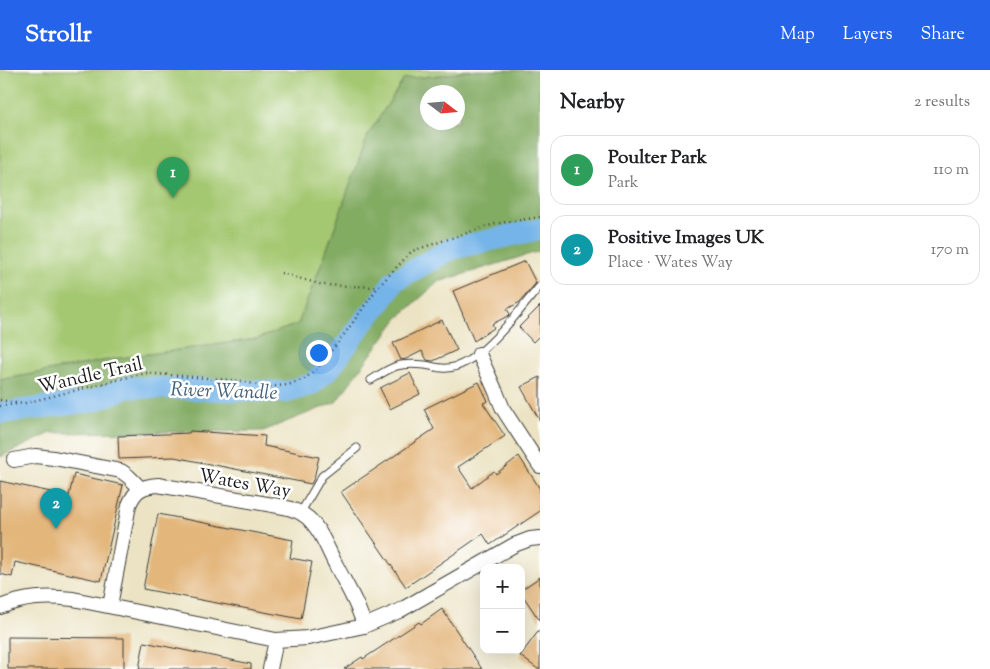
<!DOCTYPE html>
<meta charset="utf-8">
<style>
body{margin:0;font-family:"Sorts Mill Goudy",serif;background:#f2f2f2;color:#202124}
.controls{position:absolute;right:15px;bottom:15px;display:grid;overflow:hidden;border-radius:10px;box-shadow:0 5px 20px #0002}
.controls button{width:45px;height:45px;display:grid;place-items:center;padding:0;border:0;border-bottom:1px solid #e0e0e0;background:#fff;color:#202124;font:25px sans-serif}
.compass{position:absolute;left:420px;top:15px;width:45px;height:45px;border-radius:50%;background:#fff;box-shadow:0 5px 20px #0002;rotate:106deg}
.you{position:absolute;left:318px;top:282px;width:18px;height:18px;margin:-12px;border:4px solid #fff;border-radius:50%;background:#1a73e8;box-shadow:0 0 0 8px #1a73e833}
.badge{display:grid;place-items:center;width:32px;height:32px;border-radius:50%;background:#2563eb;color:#fff;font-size:16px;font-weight:700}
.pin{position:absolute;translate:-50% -41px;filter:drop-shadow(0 1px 2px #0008)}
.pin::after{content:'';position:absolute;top:26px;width:18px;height:15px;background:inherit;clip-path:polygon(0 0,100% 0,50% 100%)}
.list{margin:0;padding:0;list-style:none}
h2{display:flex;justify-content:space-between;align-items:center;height:65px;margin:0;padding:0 20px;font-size:21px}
h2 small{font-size:16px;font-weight:400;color:#757577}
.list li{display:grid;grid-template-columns:32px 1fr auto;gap:15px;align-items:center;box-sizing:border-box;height:70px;margin:0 10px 10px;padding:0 10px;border:1px solid #e0e0e0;border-radius:15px}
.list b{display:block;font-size:19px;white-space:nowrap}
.list p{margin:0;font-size:16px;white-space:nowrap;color:#757577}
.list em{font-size:16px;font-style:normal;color:#757577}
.map{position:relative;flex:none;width:540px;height:599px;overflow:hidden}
header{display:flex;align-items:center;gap:30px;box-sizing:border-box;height:70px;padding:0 25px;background:#2563eb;color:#fff}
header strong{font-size:24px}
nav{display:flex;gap:28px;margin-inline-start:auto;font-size:18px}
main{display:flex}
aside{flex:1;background:#fff}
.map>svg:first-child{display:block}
</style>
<header>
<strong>Strollr</strong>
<nav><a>Map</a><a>Layers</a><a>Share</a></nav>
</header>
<main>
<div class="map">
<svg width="540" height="599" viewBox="0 0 540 599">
<rect width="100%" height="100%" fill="#fff"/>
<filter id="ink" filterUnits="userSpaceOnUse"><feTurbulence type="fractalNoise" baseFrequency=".02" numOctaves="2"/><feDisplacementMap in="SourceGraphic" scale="10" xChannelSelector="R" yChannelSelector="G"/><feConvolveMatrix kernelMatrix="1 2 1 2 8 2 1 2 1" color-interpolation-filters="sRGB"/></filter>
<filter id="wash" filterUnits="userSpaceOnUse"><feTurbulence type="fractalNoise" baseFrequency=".0096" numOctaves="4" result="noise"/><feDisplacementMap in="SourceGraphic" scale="20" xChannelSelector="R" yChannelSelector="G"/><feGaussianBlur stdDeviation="1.12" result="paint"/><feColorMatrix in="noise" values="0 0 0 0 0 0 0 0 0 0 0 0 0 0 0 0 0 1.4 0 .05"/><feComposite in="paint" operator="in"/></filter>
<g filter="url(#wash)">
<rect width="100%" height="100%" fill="#ebe3c3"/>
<polygon fill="#a4c871" stroke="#607246" points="0,0 472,0 458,3 404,9 368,65 323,190 298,254 256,269 113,289 0,310"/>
<path fill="#83ac63" stroke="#506440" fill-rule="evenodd" d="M472 0H540V181L438 212 397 249 336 332 263 361 51 363 0 387V310L113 289 256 269 298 254 323 190 368 65 404 9 458 3ZM428 22H458V52H428Z"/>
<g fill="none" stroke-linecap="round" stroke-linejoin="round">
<polyline stroke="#75b4e8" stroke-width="4" points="0,344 1,343"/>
<polyline stroke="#75b4e8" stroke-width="22" points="0,343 93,331 127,317 287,322 312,314 330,298 364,251 379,234 394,211 451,179 540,159"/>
</g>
<g id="blocks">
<g fill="#e3b67c">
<polygon points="525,191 536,213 520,232 507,239 510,244 508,246 492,254 494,258 474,271 453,221"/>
<polygon points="540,236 540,265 533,272 519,257"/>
<polygon points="442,250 457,280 433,291 427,290 422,281 406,289 401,290 393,273"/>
<polygon points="410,303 420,324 390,339 380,318"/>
<polygon points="540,307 540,351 521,317"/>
<polygon points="479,312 488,331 483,333 505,366 458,397 472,418 494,401 496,404 519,386 540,419 540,441 490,475 483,464 406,517 341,422 434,359 424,339"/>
<polygon points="190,361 265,366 264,376 319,387 314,408 311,414 174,387 119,389 118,366 189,363"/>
<polygon points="74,404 123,415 101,511 15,492 12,507 0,504 0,411 69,426"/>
<polygon points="158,444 293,470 290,488 312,492 301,549 143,519"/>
<polygon points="540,507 540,551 521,523 521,520"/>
<polygon points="442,539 482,599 344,599 362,587 363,589 419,552 421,554"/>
<polygon points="540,559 540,599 538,599 520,586"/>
<polygon points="8,567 124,568 124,599 8,599"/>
<polygon points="144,572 251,594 251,599 139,599"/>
</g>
</g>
</g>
<g filter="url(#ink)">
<use href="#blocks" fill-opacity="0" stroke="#3b3a35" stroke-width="1"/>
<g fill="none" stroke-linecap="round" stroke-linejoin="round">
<g stroke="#3b3a35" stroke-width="9">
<g id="lane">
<path d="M371 310C393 296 398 292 425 295 432 296 440 299 447 298 479 297 520 239 540 216"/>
<polyline points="301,442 322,406 357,378"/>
</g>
</g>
<g stroke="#3b3a35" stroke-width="16">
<g id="street">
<polyline points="479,284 496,322 503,339 540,396"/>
<polyline points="14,390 35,386 54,388 121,401 128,406 141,419"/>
<path d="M110 536 129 435C135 420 142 416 158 415L284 437C293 439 301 442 308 448 321 460 328 480 336 495 346 515 359 535 364 556"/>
<path d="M0 537C25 527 46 526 73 529L276 570 308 568 364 556 399 541 514 475 530 469 540 468"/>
<polyline points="270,599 276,570"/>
</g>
</g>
<g stroke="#3b3a35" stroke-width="2.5" stroke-dasharray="1 4" stroke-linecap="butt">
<polyline points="281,203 323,215 378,217"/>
<polyline points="0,330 16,333"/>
<polyline points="0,336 25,333 145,303 242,311 265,317 288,315 304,309 316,300 346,262 378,217 412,181 494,154 540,147"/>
</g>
<use href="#lane" stroke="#fff" stroke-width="7"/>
<use href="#street" stroke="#fff" stroke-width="14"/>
</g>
</g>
<g text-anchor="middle" stroke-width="5" stroke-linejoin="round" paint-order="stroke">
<g font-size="19" fill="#1c1c1c" stroke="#fff">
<text transform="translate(90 304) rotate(-13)" y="7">Wandle Trail</text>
<text transform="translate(245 412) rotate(10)" y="7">Wates Way</text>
</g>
<g font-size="20" font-style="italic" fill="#446078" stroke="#fff">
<text transform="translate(224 320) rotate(2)" y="7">River Wandle</text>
</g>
</g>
</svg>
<div class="controls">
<button>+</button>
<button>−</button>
</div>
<svg class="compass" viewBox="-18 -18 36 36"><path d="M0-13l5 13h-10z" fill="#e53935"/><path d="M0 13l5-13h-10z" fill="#757577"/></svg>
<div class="you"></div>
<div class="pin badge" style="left:173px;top:128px;background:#2e9e5b">1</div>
<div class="pin badge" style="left:56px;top:459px;background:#0f9aa8">2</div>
</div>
<aside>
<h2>Nearby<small>2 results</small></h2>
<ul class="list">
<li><span class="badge" style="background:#2e9e5b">1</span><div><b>Poulter Park</b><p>Park</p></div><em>110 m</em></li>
<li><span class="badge" style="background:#0f9aa8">2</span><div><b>Positive Images UK</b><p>Place · Wates Way</p></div><em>170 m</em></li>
</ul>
</aside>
</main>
